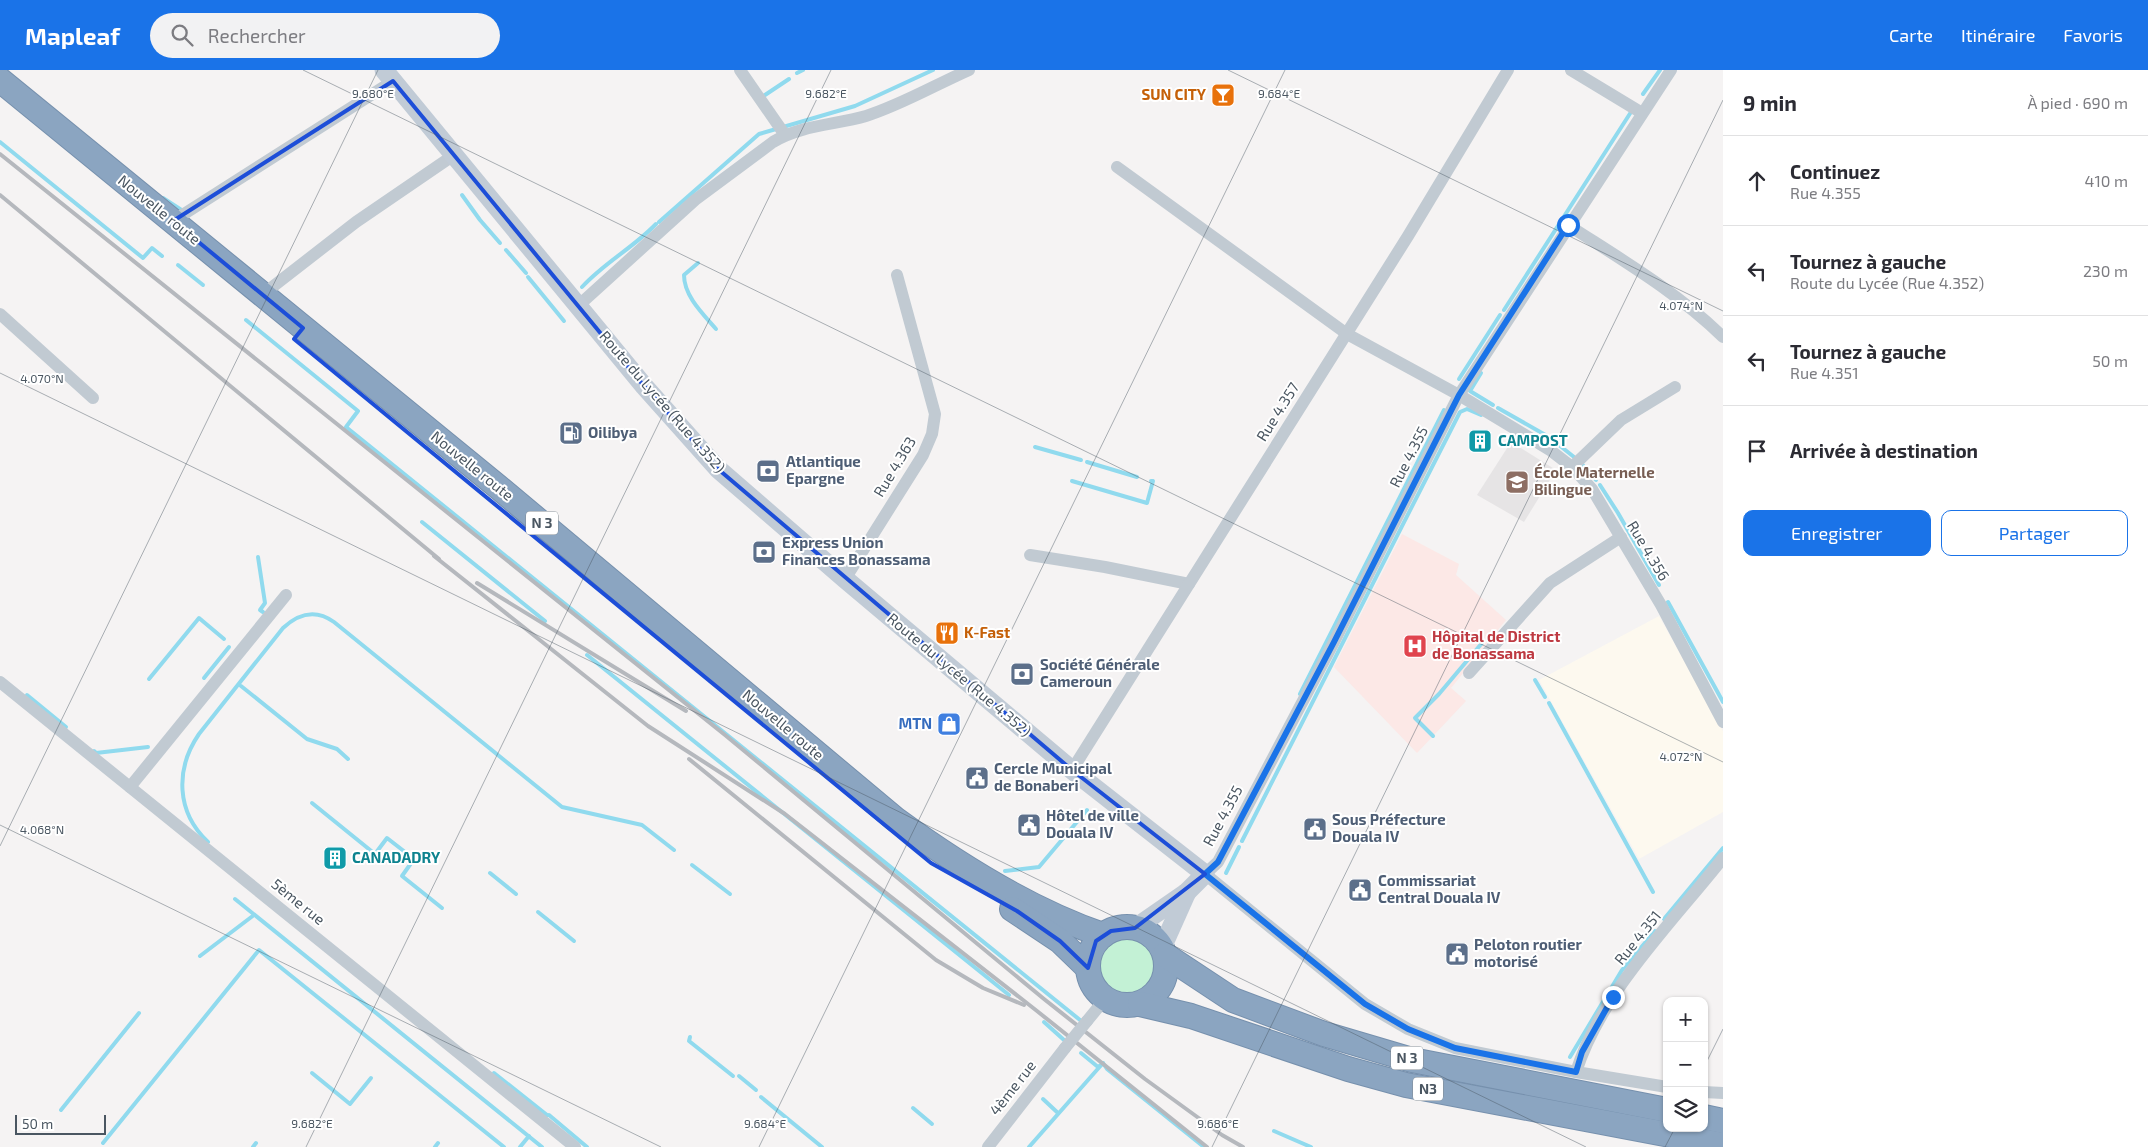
<!DOCTYPE html>
<html lang="fr">
<meta charset="utf-8">
<style>
body{margin:0;font-family:"Exo 2",sans-serif;background:#f2f2f3;color:#2b2b33}
.controls{position:absolute;right:15px;bottom:15px;display:grid;overflow:hidden;border-radius:10px;box-shadow:0 1px 4px #0004}
.controls button{width:45px;height:45px;display:grid;place-items:center;padding:0;border:0;border-bottom:1px solid #e1e1e2;background:#fff;color:#2b2b33;font:25px sans-serif}
.scale{position:absolute;left:15px;bottom:12px;width:91px;box-sizing:border-box;padding-left:5px;border:2px solid #4a5661;border-top:0;font-size:14px;line-height:18px;white-space:nowrap;color:#4a5661;-webkit-text-stroke:4px #fff;paint-order:stroke}
.stop{position:absolute;width:15px;height:15px;margin:-11px;border:4px solid #1a73e8;border-radius:50%;background:#fff}
.stop.end{background:#1a73e8;border-color:#fff;box-shadow:0 1px 5px #0008}
.list{margin:0;padding:0;list-style:none}
h2{display:flex;justify-content:space-between;align-items:center;height:65px;margin:0;padding:0 20px;font-size:21px}
h2 small{font-size:16px;font-weight:400;color:#7c7c81}
.list li{display:grid;grid-template-columns:32px 1fr auto;gap:15px;align-items:center;box-sizing:border-box;height:90px;padding:0 20px;border-top:1px solid #e1e1e2}
.list b{display:block;font-size:19px;white-space:nowrap}
.list p{margin:0;font-size:16px;white-space:nowrap;color:#7c7c81}
.list em{font-size:16px;font-style:normal;color:#7c7c81}
.actions{display:flex;gap:10px;padding:15px 20px}
.actions a{flex:1;padding:11px 0;border:1px solid #1a73e8;border-radius:10px;text-align:center;font-size:18px;color:#1a73e8}
.actions .main{background:#1a73e8;color:#fff}
.icon{flex:none;width:28px;height:28px;fill:none;stroke:currentColor;stroke-width:2;stroke-linecap:round;stroke-linejoin:round}
.map{position:relative;flex:none;width:1723px;height:1077px;overflow:hidden}
header{display:flex;align-items:center;gap:30px;box-sizing:border-box;height:70px;padding:0 25px;background:#1a73e8;color:#fff}
header strong{font-size:24px}
nav{display:flex;gap:28px;margin-inline-start:auto;font-size:18px}
.search{width:350px;height:45px;background:#f2f2f3;display:flex;align-items:center;gap:12px;box-sizing:border-box;padding:0 18px;border-radius:28px;color:#7c7c81;font-size:19px}
main{display:flex}
aside{flex:1;background:#fff}
.map>svg:first-child{display:block}
</style>
<header>
<strong>Mapleaf</strong>
<div class="search"><svg class="icon" aria-label="search" viewBox="0 0 24 24"><circle cx="10" cy="10" r="6"/><path d="M15 15l6 6"/></svg>Rechercher</div>
<nav><a>Carte</a><a>Itinéraire</a><a>Favoris</a></nav>
</header>
<main>
<div class="map">
<svg width="1723" height="1077" viewBox="0 0 1723 1077">
<rect width="100%" height="100%" fill="#f5f3f3"/>
<polygon fill="#fdf9ef" points="1659,546 1723,661 1723,742 1639,789 1539,610"/>
<polygon fill="#e6e4e5" points="1511,372 1556,400 1524,452 1477,425"/>
<polygon fill="#fce8e6" points="1402,464 1459,494 1456,505 1506,550 1451,618 1466,631 1417,683 1334,597"/>
<circle fill="#c3f1d5" cx="1127" cy="896" r="28"/>
<g fill="none" stroke-linecap="round" stroke-linejoin="round">
<g stroke="#90daee" stroke-width="4">
<polyline points="797,3 803,0"/>
<polyline points="1643,24 1660,0"/>
<polyline points="762,27 789,9"/>
<polyline points="0,72 143,188 152,178 162,186"/>
<polyline points="462,125 480,150 500,173"/>
<polyline points="163,128 183,141"/>
<polyline points="659,152 759,64 855,36 933,0"/>
<polyline points="506,180 526,203"/>
<path d="M698 193 684 205C684 226 703 244 716 259"/>
<polyline points="178,195 203,215"/>
<polyline points="528,207 564,251"/>
<path d="M582 217C605 192 633 178 656 154"/>
<polyline points="1504,240 1631,42"/>
<polyline points="246,250 358,341 346,357 1080,950"/>
<polyline points="1481,303 1470,321 1493,335"/>
<polyline points="1459,309 1500,245"/>
<polyline points="1498,338 1549,367 1574,387"/>
<polyline points="1035,377 1081,390"/>
<polyline points="1087,392 1137,407"/>
<polyline points="1580,392 1596,410"/>
<polyline points="1072,411 1147,433 1153,411 1151,411"/>
<polyline points="1600,415 1618,443 1659,515"/>
<polyline points="422,452 545,551"/>
<polyline points="258,487 265,533 260,540 263,542"/>
<polyline points="1668,532 1723,632"/>
<polyline points="587,585 1009,925"/>
<polyline points="204,608 229,577"/>
<polyline points="149,609 199,548 224,569"/>
<polyline points="1535,610 1545,627"/>
<polyline points="241,616 307,669 337,679 348,689"/>
<polyline points="1300,624 1444,340"/>
<polyline points="27,625 66,657"/>
<polyline points="1549,633 1653,822"/>
<polyline points="1433,666 1415,648 1439,624 1482,573"/>
<polyline points="94,681 96,683 148,677"/>
<polyline points="312,733 375,784 387,768 414,789 402,806 442,838"/>
<polyline points="1242,771 1460,342 1467,339 1481,345"/>
<path d="M208 772C176 742 175 699 199 664L283 558C299 543 316 539 334 552L562 737 642 755 674 780"/>
<polyline points="692,795 730,824"/>
<polyline points="1005,801 1039,797 1087,740"/>
<polyline points="490,803 516,824"/>
<polyline points="1226,803 1239,777"/>
<polyline points="235,829 542,1077"/>
<polyline points="538,842 574,871"/>
<polyline points="1664,849 1723,778"/>
<polyline points="200,886 254,845"/>
<polyline points="1044,952 1064,970"/>
<polyline points="690,967 689,971 733,1006"/>
<polyline points="1081,983 1098,997 1101,995"/>
<polyline points="1570,987 1622,900 1655,861"/>
<polyline points="1103,993 1107,999 1204,1077"/>
<polyline points="312,1003 350,1034 371,1008"/>
<polyline points="494,1003 547,1045"/>
<polyline points="739,1006 756,1020"/>
<polyline points="761,1027 822,1077"/>
<polyline points="1043,1029 1058,1043"/>
<polyline points="913,1038 932,1054"/>
<polyline points="61,1040 139,943"/>
<polyline points="549,1045 587,1077"/>
<polyline points="1274,1061 1311,1077"/>
<polyline points="103,1073 259,880 504,1077"/>
<polyline points="253,1077 256,1073"/>
<polyline points="435,1077 438,1073"/>
<polyline points="520,1077 529,1066"/>
<polyline points="1029,1077 1103,993"/>
</g>
<g stroke="#7690ad" stroke-width="26">
<g id="highway">
<path d="M0 10 497 416 895 749C958 795 1029 840 1103 865"/>
<polyline points="1012,839 1060,871 1088,898"/>
<circle cx="1127" cy="896" r="39"/>
<polyline points="1165,885 1233,930 1324,964 1412,990 1667,1040"/>
<polyline points="1140,934 1191,946 1348,999 1406,1015 1723,1075"/>
<polyline points="1704,1047 1723,1051"/>
</g>
</g>
<g stroke="#c1cad2" stroke-width="12">
<polyline points="740,0 785,65"/>
<polyline points="1571,0 1642,43"/>
<polyline points="1117,97 1347,264 1459,325 1550,380 1572,397 1592,419 1661,535 1723,652"/>
<polyline points="173,151 393,11"/>
<path d="M1568 155C1622 190 1677 222 1723 267"/>
<polyline points="262,225 356,152 454,85"/>
<path d="M578 236 695 130 773 72C801 55 835 55 866 46 901 35 935 15 969 0"/>
<polyline points="0,244 93,328"/>
<polyline points="1572,397 1621,350 1675,317"/>
<polyline points="1030,485 1105,497 1189,514"/>
<polyline points="845,509 923,385 932,364 935,344 897,205"/>
<polyline points="1469,603 1550,513 1621,467"/>
<polyline points="0,612 575,1077"/>
<polyline points="1072,700 1408,166 1508,0"/>
<polyline points="130,717 286,525"/>
<polyline points="1087,951 1105,929"/>
<path d="M1576 1002C1602 921 1671 854 1723 788"/>
<polyline points="1667,1017 1576,1002 1455,978 1408,959 1365,934 1205,804 1218,792 1334,572 1459,325 1671,0"/>
<polyline points="1704,1022 1723,1023"/>
<polyline points="988,1077 1065,978"/>
</g>
<g stroke="#c1cbd6" stroke-width="19">
<polyline points="384,0 644,316 718,399 845,509 1072,700 1205,804 1187,822 1135,858"/>
<polyline points="1162,878 1187,822"/>
</g>
<use href="#highway" stroke="#8ba5c1" stroke-width="24"/>
<g stroke="#b5b8bd" stroke-width="4">
<polyline points="0,84 725,665 1044,929 1145,1009 1222,1065 1243,1077"/>
<polyline points="0,125 439,489"/>
<polyline points="434,486 648,656 785,744 1037,941 1207,1077"/>
<polyline points="477,513 686,641"/>
<polyline points="689,689 936,890 983,918 1024,935"/>
</g>
<polyline stroke="#c1cad2" stroke-width="12" points="1065,978 1087,951"/>
</g>
<g fill="none" stroke-linecap="round" stroke-linejoin="round">
<polyline stroke="#1a73e8" stroke-width="6" points="1568,155 1459,325 1334,572 1218,792 1205,804 1365,934 1408,959 1455,978 1576,1002 1582,982 1613,927"/>
</g>
<path fill="none" stroke="#1d4ed8" stroke-width="4" stroke-linejoin="round" d="M393 11 644 316 718 399 1072 700 1205 804 1135 858 1111 861 1096 871 1088 898 1060 871 1017 841 931 793 294 269 303 258 173 151Z"/>
<path fill="none" stroke="#4a5661" stroke-width="1" stroke-opacity="0.45" d="M303 0 1723 692M1228 0 1723 241M0 303 1586 1077M0 755 661 1077M0 776 378 0M1704 997 1723 959M306 1077 831 0M759 1077 1285 0M1212 1077 1723 30M1665 1077 1675 1058"/>
<defs>
<g id="bar-square" transform="scale(1.25)"><rect x="-9" y="-9" width="18" height="18" rx="4" fill="#e8710a" stroke="#fff"/><path d="M-6-5H6L.8 .8V4.5H3.5V6h-7V4.5H-.8V.8Z" fill="#fff"/></g>
<g id="fuel-square" transform="scale(1.25)"><rect x="-9" y="-9" width="18" height="18" rx="4" fill="#5c6f8a" stroke="#fff"/><path d="M-5.5-6h7V0h2V4h1.3V-2.5L3-4.5l.8-.8L6-3V5H2.5V1h-1V6h-7ZM-4.2-4.7v3.2H.2V-4.7Z" fill="#fff"/></g>
<g id="building-square" transform="scale(1.25)"><rect x="-9" y="-9" width="18" height="18" rx="4" fill="#0f9aa8" stroke="#fff"/><path d="M-4-6H4V6H1V3H-1V6H-4ZM-2.5-4.3h1.7v1.8h-1.7ZM.8-4.3h1.7v1.8H.8ZM-2.5-1h1.7V.8h-1.7ZM.8-1h1.7V.8H.8Z" fill="#fff"/></g>
<g id="bank-square" transform="scale(1.25)"><rect x="-9" y="-9" width="18" height="18" rx="4" fill="#5c6f8a" stroke="#fff"/><path d="M-6-4H6V4H-6ZM0-2.3a2.3 2.3 0 1 0 0 4.6a2.3 2.3 0 1 0 0-4.6Z" fill="#fff"/></g>
<g id="school-square" transform="scale(1.25)"><rect x="-9" y="-9" width="18" height="18" rx="4" fill="#8d6e63" stroke="#fff"/><path d="M0-5L7-2L0 1L-7-2ZM-4 1L0 2.5L4 1V4Q0 6-4 4Z" fill="#fff"/></g>
<g id="restaurant-square" transform="scale(1.25)"><rect x="-9" y="-9" width="18" height="18" rx="4" fill="#e8710a" stroke="#fff"/><path d="M-5-6h1v4h1v-4h1v4h1v-4h1v5L-1.5 .5V6h-2V.5L-5-1ZM5-6V6H3V1.5H1.5Q1.5-4 5-6Z" fill="#fff"/></g>
<g id="hospital-square" transform="scale(1.25)"><rect x="-9" y="-9" width="18" height="18" rx="4" fill="#e0444e" stroke="#fff"/><path d="M-5-5h3v3.5h4V-5h3V5h-3V1.5h-4V5h-3Z" fill="#fff"/></g>
<g id="shop-square" transform="scale(1.25)"><rect x="-9" y="-9" width="18" height="18" rx="4" fill="#3f7fe0" stroke="#fff"/><path d="M-5-2.5h2.3a2.7 3.5 0 0 1 5.4 0H5L5.5 6h-11ZM-1.5-2.5h3a1.5 2.3 0 0 0-3 0Z" fill="#fff"/></g>
<g id="civic-square" transform="scale(1.25)"><rect x="-9" y="-9" width="18" height="18" rx="4" fill="#5c6f8a" stroke="#fff"/><path d="M-.6-6.5H3V-4.5H.6V-3L4-1V1h2V6H-6V1h2V-1L-.6-3ZM-1.2 2.5V6h2.4V2.5Z" fill="#fff"/></g>
</defs>
<g fill-rule="evenodd">
<use href="#bar-square" x="1223" y="25"/>
<use href="#fuel-square" x="571" y="363"/>
<use href="#building-square" x="1480" y="371"/>
<use href="#bank-square" x="768" y="401"/>
<use href="#school-square" x="1517" y="412"/>
<use href="#bank-square" x="764" y="482"/>
<use href="#restaurant-square" x="947" y="563"/>
<use href="#hospital-square" x="1415" y="576"/>
<use href="#bank-square" x="1022" y="604"/>
<use href="#shop-square" x="949" y="654"/>
<use href="#civic-square" x="977" y="708"/>
<use href="#civic-square" x="1029" y="755"/>
<use href="#civic-square" x="1315" y="759"/>
<use href="#building-square" x="335" y="788"/>
<use href="#civic-square" x="1360" y="820"/>
<use href="#civic-square" x="1457" y="884"/>
</g>
<g text-anchor="middle" stroke-width="4" stroke-linejoin="round" paint-order="stroke">
<g fill="#fff" stroke="#808990" stroke-width="1">
<rect x="526" y="441.5" width="32" height="23" rx="4"/>
<rect x="1391" y="976.5" width="32" height="23" rx="4"/>
<rect x="1413" y="1007.5" width="30" height="23" rx="4"/>
</g>
<g font-size="14" font-weight="bold" fill="#4a5661">
<text x="542" y="458">N 3</text>
<text x="1407" y="993">N 3</text>
<text x="1428" y="1024">N3</text>
</g>
<g font-size="15" font-weight="bold" fill="#c56008" stroke="#fff" text-anchor="end">
<text x="1206" y="30">SUN CITY</text>
<text x="964" y="568" text-anchor="start">K-Fast</text>
</g>
<g font-size="15" fill="#4a5661" stroke="#fff">
<text transform="translate(159 140) rotate(39)" y="5">Nouvelle route</text>
<text transform="translate(662 332) rotate(49)" y="5">Route du Lycée (Rue 4.352)</text>
<text transform="translate(1278 342) rotate(-58)" y="5">Rue 4.357</text>
<text transform="translate(1409 387) rotate(-63)" y="5">Rue 4.355</text>
<text transform="translate(472 396) rotate(39)" y="5">Nouvelle route</text>
<text transform="translate(895 397) rotate(-59)" y="5">Rue 4.363</text>
<text transform="translate(1648 481) rotate(59)" y="5">Rue 4.356</text>
<text transform="translate(959 605) rotate(40)" y="5">Route du Lycée (Rue 4.352)</text>
<text transform="translate(783 655) rotate(40)" y="5">Nouvelle route</text>
<text transform="translate(1223 746) rotate(-62)" y="5">Rue 4.355</text>
<text transform="translate(298 832) rotate(39)" y="5">5ème rue</text>
<text transform="translate(1638 868) rotate(-51)" y="5">Rue 4.351</text>
<text transform="translate(1013 1018) rotate(-52)" y="5">4ème rue</text>
</g>
<g font-size="15" font-weight="bold" fill="#4e5e75" stroke="#fff" text-anchor="start">
<text x="588" y="368">Oilibya</text>
<text x="786" y="397">Atlantique<tspan x="786" dy="17">Epargne</tspan></text>
<text x="782" y="478">Express Union<tspan x="782" dy="17">Finances Bonassama</tspan></text>
<text x="1040" y="600">Société Générale<tspan x="1040" dy="17">Cameroun</tspan></text>
<text x="994" y="704">Cercle Municipal<tspan x="994" dy="17">de Bonaberi</tspan></text>
<text x="1046" y="751">Hôtel de ville<tspan x="1046" dy="17">Douala IV</tspan></text>
<text x="1332" y="755">Sous Préfecture<tspan x="1332" dy="17">Douala IV</tspan></text>
<text x="1378" y="816">Commissariat<tspan x="1378" dy="17">Central Douala IV</tspan></text>
<text x="1474" y="880">Peloton routier<tspan x="1474" dy="17">motorisé</tspan></text>
</g>
<g font-size="15" font-weight="bold" fill="#0d838f" stroke="#fff" text-anchor="start">
<text x="1498" y="376">CAMPOST</text>
<text x="352" y="793">CANADADRY</text>
</g>
<g font-size="15" font-weight="bold" fill="#785e54" stroke="#fff" text-anchor="start">
<text x="1534" y="408">École Maternelle<tspan x="1534" dy="17">Bilingue</tspan></text>
</g>
<g font-size="15" font-weight="bold" fill="#be3a42" stroke="#fff" text-anchor="start">
<text x="1432" y="572">Hôpital de District<tspan x="1432" dy="17">de Bonassama</tspan></text>
</g>
<g font-size="15" font-weight="bold" fill="#366cbe" stroke="#fff" text-anchor="end">
<text x="932" y="659">MTN</text>
</g>
</g>
<g font-size="12" text-anchor="middle" fill="#4a5661" stroke="#fff" stroke-width="4" stroke-linejoin="round" paint-order="stroke">
<text x="373" y="28">9.680°E</text>
<text x="826" y="28">9.682°E</text>
<text x="1279" y="28">9.684°E</text>
<text x="1681" y="240">4.074°N</text>
<text x="42" y="313">4.070°N</text>
<text x="1681" y="691">4.072°N</text>
<text x="42" y="764">4.068°N</text>
<text x="312" y="1058">9.682°E</text>
<text x="765" y="1058">9.684°E</text>
<text x="1218" y="1058">9.686°E</text>
</g>
</svg>
<div class="controls">
<button>+</button>
<button>−</button>
<button><svg class="icon" aria-label="layers" viewBox="0 0 24 24"><path d="M12 4l9 5-9 5-9-5zM3 14l9 5 9-5"/></svg></button>
</div>
<div class="scale">50 m</div>
<div class="stop" style="left:1568px;top:155px"></div>
<div class="stop end" style="left:1613px;top:927px"></div>
</div>
<aside>
<h2>9 min<small>À pied · 690 m</small></h2>
<ul class="list">
<li><svg class="icon" aria-label="ahead" viewBox="0 0 24 24"><path d="M12 20V5M6 11l6-6 6 6"/></svg><div><b>Continuez</b><p>Rue 4.355</p></div><em>410 m</em></li>
<li><svg class="icon" aria-label="left" viewBox="0 0 24 24"><path d="M17 20v-9H6M10 6l-5 5 5 5"/></svg><div><b>Tournez à gauche</b><p>Route du Lycée (Rue 4.352)</p></div><em>230 m</em></li>
<li><svg class="icon" aria-label="left" viewBox="0 0 24 24"><path d="M17 20v-9H6M10 6l-5 5 5 5"/></svg><div><b>Tournez à gauche</b><p>Rue 4.351</p></div><em>50 m</em></li>
<li><svg class="icon" aria-label="arrive" viewBox="0 0 24 24"><path d="M6 21V4h12l-3 4 3 4H6"/></svg><div><b>Arrivée à destination</b></div></li>
</ul>
<div class="actions"><a class="main">Enregistrer</a><a>Partager</a></div>
</aside>
</main>
